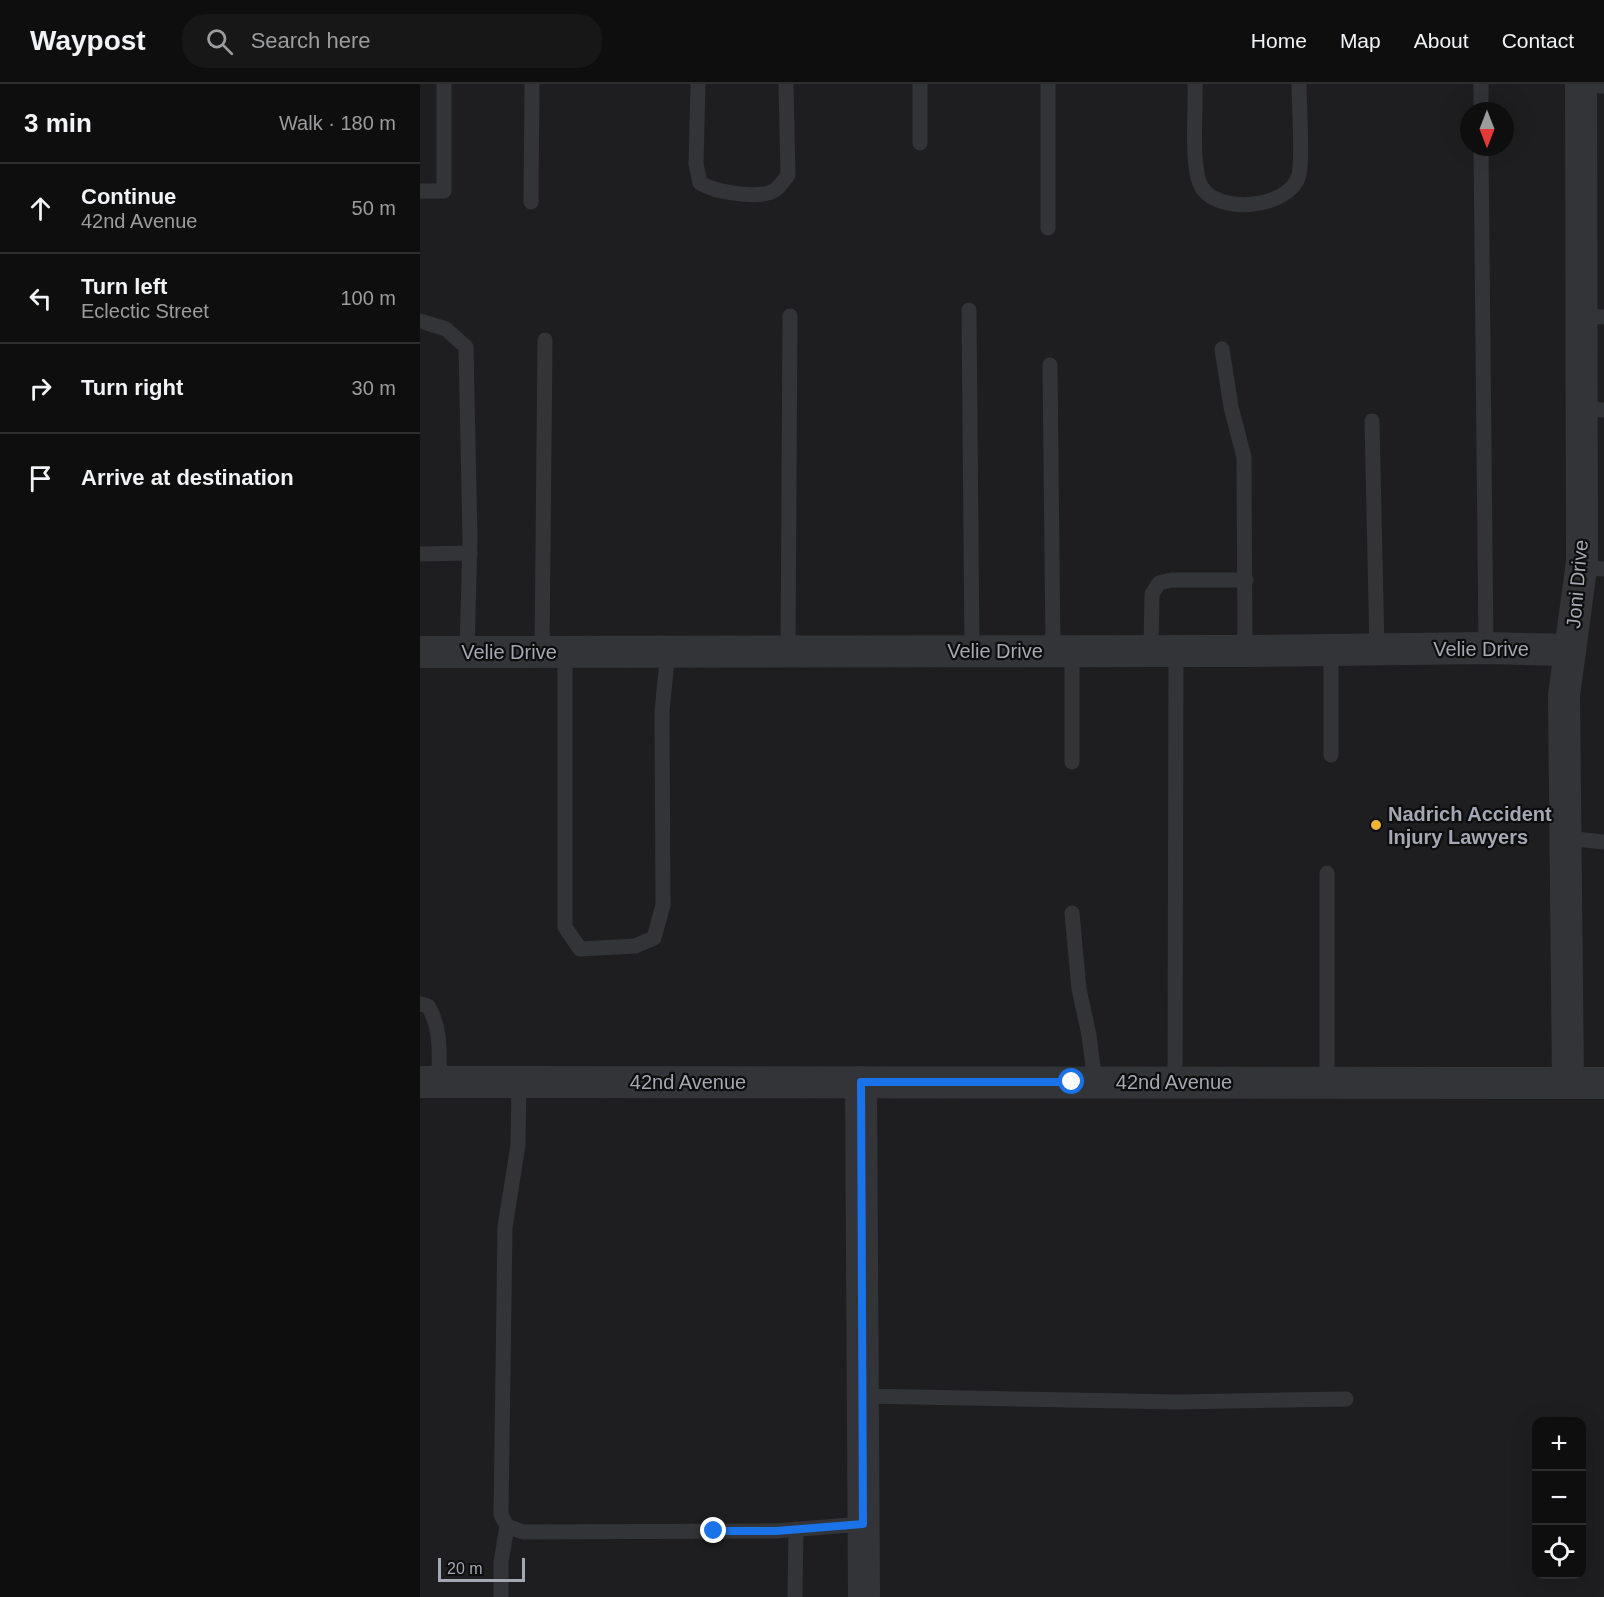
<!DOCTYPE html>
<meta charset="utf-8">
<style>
body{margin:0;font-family:Helvetica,sans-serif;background:#171717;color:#f1f3f6}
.controls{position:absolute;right:18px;bottom:18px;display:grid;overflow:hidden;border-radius:12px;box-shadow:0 6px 24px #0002}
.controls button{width:54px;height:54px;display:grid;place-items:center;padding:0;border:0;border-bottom:2px solid #2e2e2e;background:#0e0e0e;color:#f1f3f6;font:30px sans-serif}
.compass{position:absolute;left:1040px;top:18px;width:54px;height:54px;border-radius:50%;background:#0e0e0e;box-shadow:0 6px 24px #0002;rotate:180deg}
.scale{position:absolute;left:18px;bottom:15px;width:87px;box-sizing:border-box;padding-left:6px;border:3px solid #a4a8b4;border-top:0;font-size:16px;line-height:21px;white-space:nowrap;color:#a4a8b4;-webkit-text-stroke:4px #0d0d0e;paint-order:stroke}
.stop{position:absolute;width:18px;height:18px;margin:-14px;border:4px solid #1a73e8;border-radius:50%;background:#fff}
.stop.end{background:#1a73e8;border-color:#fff;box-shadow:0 2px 6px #0008}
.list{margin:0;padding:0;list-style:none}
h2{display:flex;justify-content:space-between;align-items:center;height:78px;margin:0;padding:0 24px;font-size:26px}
h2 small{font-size:20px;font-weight:400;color:#9b9c9e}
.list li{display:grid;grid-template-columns:39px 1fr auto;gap:18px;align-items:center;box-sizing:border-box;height:90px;padding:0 24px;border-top:2px solid #2e2e2e}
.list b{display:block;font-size:22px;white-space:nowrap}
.list p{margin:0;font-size:20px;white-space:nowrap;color:#9b9c9e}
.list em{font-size:20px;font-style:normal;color:#9b9c9e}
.icon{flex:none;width:33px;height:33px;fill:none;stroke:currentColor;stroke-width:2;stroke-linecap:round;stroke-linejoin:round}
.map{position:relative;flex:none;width:1184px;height:1513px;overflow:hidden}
header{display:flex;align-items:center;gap:36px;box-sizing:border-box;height:84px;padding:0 30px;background:#0e0e0e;border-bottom:2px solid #2e2e2e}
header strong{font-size:28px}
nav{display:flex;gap:33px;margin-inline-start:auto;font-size:21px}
.search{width:420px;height:54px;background:#171717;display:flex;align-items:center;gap:15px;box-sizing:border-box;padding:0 21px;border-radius:24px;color:#9b9c9e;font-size:22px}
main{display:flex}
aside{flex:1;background:#0e0e0e}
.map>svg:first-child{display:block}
</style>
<header>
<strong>Waypost</strong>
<div class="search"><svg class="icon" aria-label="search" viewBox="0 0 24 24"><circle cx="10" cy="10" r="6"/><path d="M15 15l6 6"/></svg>Search here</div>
<nav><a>Home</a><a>Map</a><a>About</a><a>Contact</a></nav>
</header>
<main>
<aside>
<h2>3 min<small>Walk · 180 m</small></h2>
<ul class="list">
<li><svg class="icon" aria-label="ahead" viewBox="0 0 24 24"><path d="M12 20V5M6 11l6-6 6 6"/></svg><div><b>Continue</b><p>42nd Avenue</p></div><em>50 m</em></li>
<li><svg class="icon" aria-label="left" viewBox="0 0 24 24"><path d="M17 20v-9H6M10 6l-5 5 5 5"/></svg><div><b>Turn left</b><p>Eclectic Street</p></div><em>100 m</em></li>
<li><svg class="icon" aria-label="right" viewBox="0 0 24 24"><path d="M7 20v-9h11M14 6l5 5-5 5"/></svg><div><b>Turn right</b></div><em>30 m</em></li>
<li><svg class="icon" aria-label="arrive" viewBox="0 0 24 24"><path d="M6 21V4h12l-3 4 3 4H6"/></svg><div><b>Arrive at destination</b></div></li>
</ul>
</aside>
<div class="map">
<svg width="1184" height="1513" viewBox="0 0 1184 1513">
<rect width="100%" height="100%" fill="#121213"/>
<path fill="#1e1e20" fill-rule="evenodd" d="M0 0H1184V1513H0ZM1049 27H1085V63H1049ZM1116 1338H1162V1490H1116Z"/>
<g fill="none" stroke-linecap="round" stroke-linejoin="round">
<g stroke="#333438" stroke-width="15">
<path d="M278 0 276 80 280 99C295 108 339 116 355 106 360 103 364 96 368 91L366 0"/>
<polyline points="628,0 628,144"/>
<path d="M775 0C776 24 771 80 780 100 794 132 870 125 879 91 883 72 879 22 879 0"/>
<polyline points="1061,0 1061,27"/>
<polyline points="1161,2 1184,2"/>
<polyline points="500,59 500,0"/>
<polyline points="1061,63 1066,564"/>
<polyline points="0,107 24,107 24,0"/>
<polyline points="111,118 112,0"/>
<polyline points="549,226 552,567"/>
<polyline points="1162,232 1184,233"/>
<polyline points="0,237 26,245 46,263 50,455 47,568"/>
<polyline points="802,265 811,323 824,373 825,567"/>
<polyline points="630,281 633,567"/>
<polyline points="1162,325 1184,326"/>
<polyline points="952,337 957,566"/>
<polyline points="0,470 50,469"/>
<polyline points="1161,484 1184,485"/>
<polyline points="911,566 911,671"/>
<polyline points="368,567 370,232"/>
<polyline points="731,567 732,510 739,499 751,496 826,496"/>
<polyline points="122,568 125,256"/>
<polyline points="145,568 145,843 160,865 215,862 234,854 243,821 242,627 248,567"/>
<polyline points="652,678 652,567"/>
<polyline points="1146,754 1184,758"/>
<polyline points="907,789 907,998"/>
<polyline points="652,829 659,905 669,951 675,998"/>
<path d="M0 920 8 922C22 945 19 972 19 998"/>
<polyline points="99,998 98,1061 85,1143 81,1431 87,1442 103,1448 356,1447 443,1440"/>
<polyline points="755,998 756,567"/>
<polyline points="443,1312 758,1318 926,1315"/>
<polyline points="81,1513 81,1478 87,1442"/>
<polyline points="375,1513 376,1445"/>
</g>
<g stroke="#333438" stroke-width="32">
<polyline points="0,568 825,567 1066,564 1150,566"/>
<polyline points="0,998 1184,999"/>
<polyline points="441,998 444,1513"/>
<polyline points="1148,999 1144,611 1162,478 1161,0"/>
</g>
</g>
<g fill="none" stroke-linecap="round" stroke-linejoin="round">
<polyline stroke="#1a73e8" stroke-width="8" points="294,1447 356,1447 443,1440 441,998 652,998"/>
</g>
<circle fill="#ebb432" stroke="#0d0d0e" stroke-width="2" cx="956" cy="741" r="6"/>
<g text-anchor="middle" stroke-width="4.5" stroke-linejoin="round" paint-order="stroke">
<g font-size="20" fill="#a4a8b4" stroke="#0d0d0e">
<text transform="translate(1157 500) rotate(-85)" y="7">Joni Drive</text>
<text x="1061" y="572">Velie Drive</text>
<text x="575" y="574">Velie Drive</text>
<text x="89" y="575">Velie Drive</text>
<text x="268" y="1005">42nd Avenue</text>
<text x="754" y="1005">42nd Avenue</text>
</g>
<g font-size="20" font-weight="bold" fill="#a4a8b4" stroke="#0d0d0e" text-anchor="start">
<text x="968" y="737">Nadrich Accident<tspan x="968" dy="23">Injury Lawyers</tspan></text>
</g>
</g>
</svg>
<div class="controls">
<button>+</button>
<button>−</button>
<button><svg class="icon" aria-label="locate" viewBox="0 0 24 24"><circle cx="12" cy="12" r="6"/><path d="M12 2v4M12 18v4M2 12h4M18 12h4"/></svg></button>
</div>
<svg class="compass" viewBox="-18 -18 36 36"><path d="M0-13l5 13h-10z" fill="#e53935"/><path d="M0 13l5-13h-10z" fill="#9b9c9e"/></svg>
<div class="scale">20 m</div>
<div class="stop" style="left:652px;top:998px"></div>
<div class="stop end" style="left:294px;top:1447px"></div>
</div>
</main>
